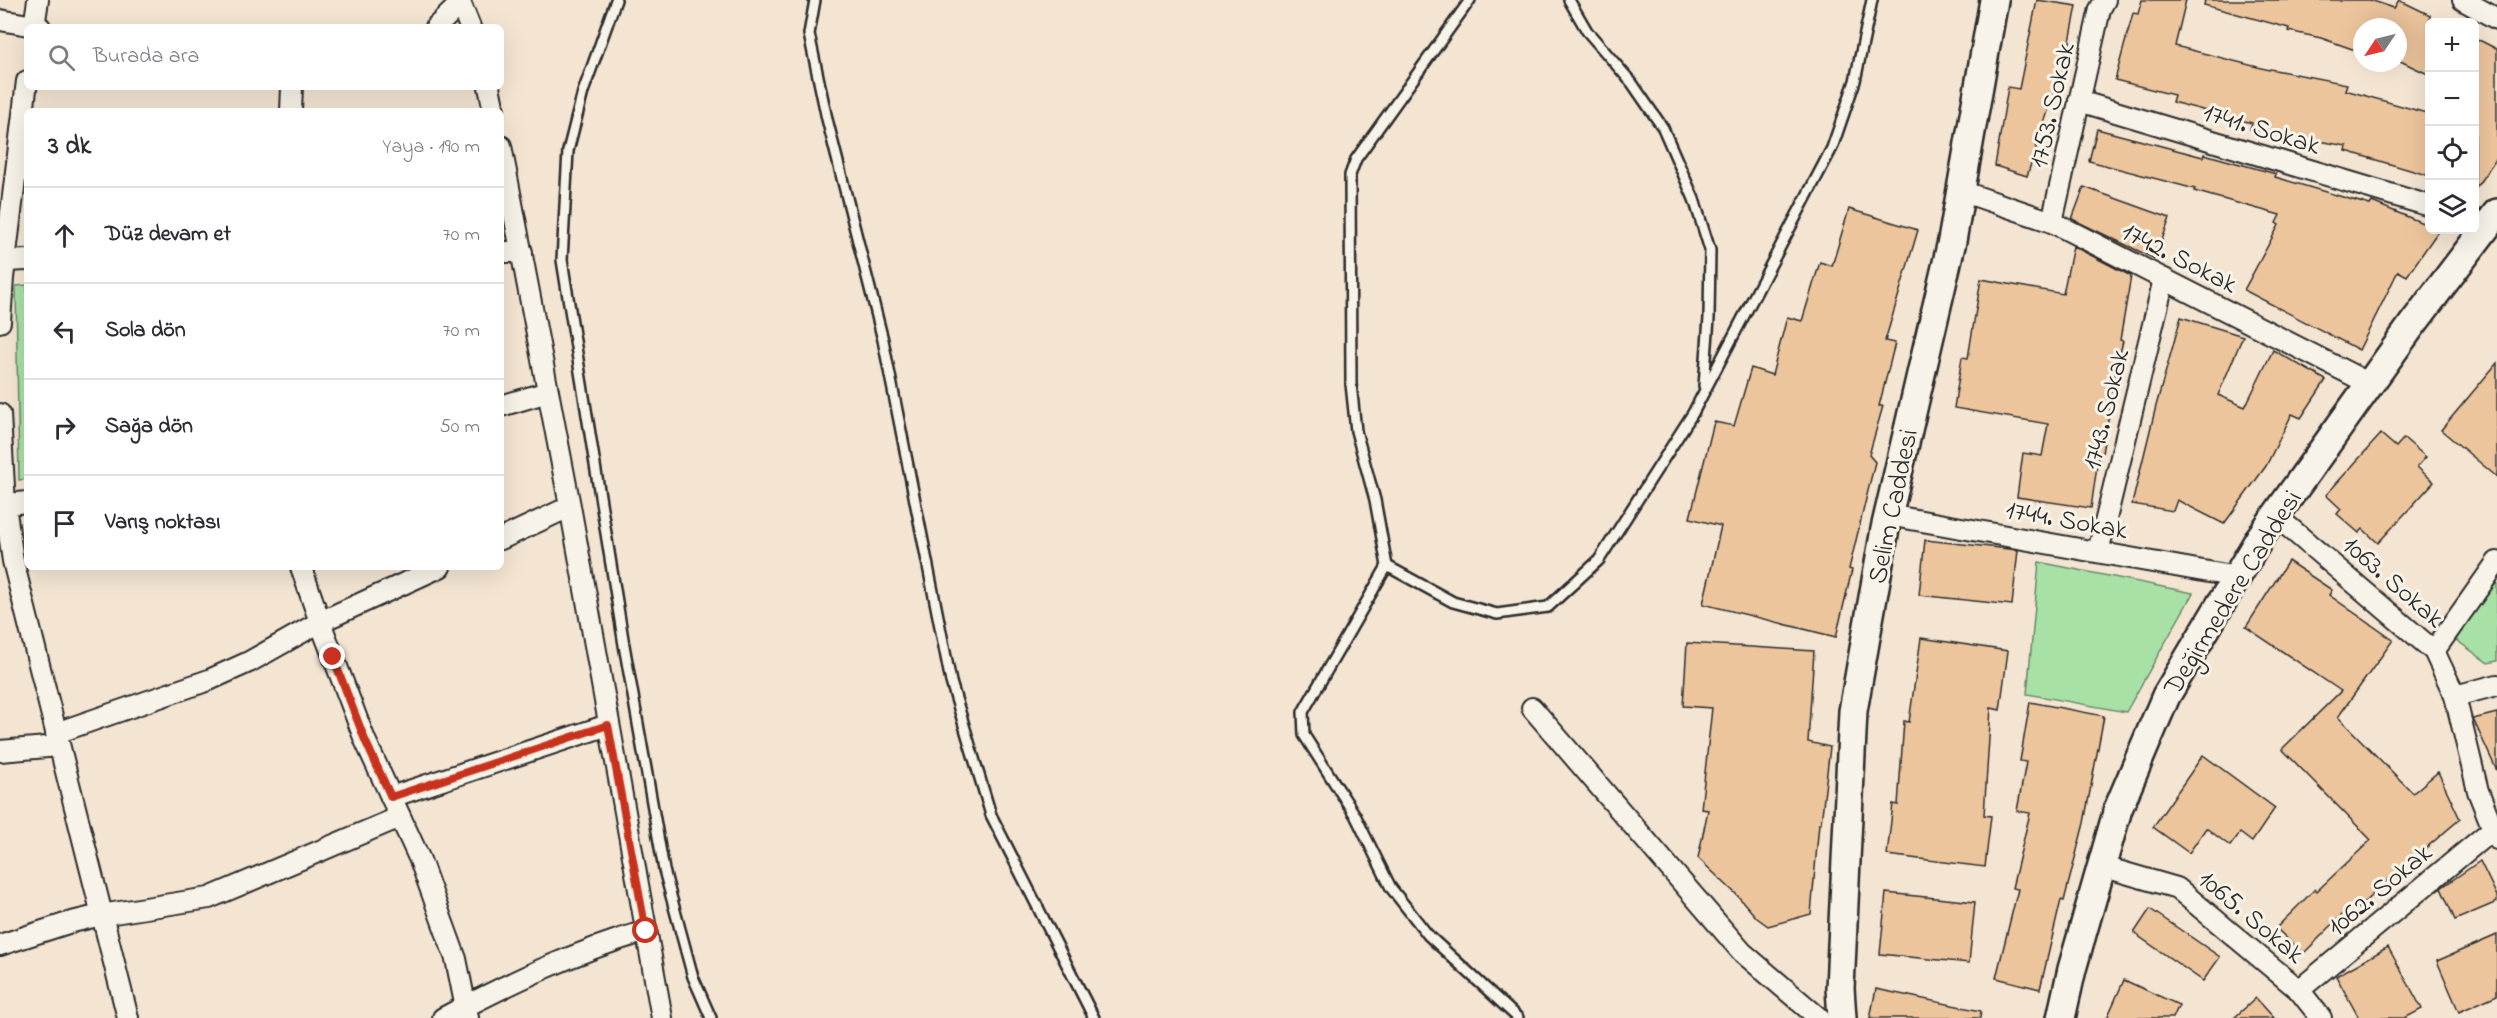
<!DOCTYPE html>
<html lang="tr">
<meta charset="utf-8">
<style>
body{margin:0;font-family:"Indie Flower",sans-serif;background:#f7f7f7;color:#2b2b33}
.controls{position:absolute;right:18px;top:18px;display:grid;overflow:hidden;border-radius:9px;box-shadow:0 6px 24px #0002}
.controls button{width:54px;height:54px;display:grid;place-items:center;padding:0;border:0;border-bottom:2px solid #e1e1e2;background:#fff;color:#2b2b33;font:30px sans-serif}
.compass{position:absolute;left:2353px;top:18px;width:54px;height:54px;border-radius:50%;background:#fff;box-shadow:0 6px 24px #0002;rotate:235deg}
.stop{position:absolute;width:18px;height:18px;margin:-14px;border:4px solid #c8321e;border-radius:50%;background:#fff}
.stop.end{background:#c8321e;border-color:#fff;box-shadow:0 2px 6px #0008}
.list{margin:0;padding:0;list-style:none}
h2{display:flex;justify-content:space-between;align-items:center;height:78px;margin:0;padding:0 24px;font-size:26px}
h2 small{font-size:20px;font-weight:400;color:#7c7c81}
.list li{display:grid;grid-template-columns:39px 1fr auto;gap:18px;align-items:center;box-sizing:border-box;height:96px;padding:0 24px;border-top:2px solid #e1e1e2}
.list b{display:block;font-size:22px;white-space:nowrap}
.list em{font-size:20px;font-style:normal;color:#7c7c81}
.icon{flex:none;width:33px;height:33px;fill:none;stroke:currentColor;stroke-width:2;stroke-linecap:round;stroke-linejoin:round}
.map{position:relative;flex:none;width:2497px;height:1018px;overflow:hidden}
.search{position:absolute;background:#fff;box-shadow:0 6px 24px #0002;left:24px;top:24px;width:480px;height:66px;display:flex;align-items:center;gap:15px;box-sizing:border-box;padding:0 21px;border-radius:9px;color:#7c7c81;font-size:22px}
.panel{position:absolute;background:#fff;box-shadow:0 6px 24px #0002;left:24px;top:108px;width:480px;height:462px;border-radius:9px}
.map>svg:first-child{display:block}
</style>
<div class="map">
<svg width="2497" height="1018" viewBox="0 0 2497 1018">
<rect width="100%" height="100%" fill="#f4e5d2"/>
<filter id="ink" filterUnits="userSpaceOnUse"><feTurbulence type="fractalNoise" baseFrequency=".0167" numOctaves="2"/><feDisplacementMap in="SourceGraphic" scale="12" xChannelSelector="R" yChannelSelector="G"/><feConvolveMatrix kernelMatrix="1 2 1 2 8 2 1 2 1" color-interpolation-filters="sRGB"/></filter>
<g filter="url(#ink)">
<g fill="#a8e1a6" stroke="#6a8668" stroke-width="1.5">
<polygon points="27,285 27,479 19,480 16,286"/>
<polygon points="2039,562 2193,593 2126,712 2027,694"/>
<polygon points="2497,582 2497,661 2488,663 2455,639"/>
</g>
<g fill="#edc59d" stroke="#2b2b2b" stroke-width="1.5">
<polygon points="2037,0 2077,6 2063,77 2059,77 2027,176 1995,166 2008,87 2019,89"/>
<polygon points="2142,0 2186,0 2175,46 2269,70 2270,69 2347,84 2345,90 2430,114 2430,176 2346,151 2347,146 2250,129 2252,123 2172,102 2174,95 2115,80 2133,13 2138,14"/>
<polygon points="2205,0 2370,0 2394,8 2399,0 2430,15 2430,75 2398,60 2398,27 2362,27 2362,40 2358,51 2321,38 2288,31 2289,28 2204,5"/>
<polygon points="2475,38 2497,49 2497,157 2475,189"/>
<polygon points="2097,129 2203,157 2204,154 2276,174 2275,177 2370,205 2372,202 2430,226 2430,230 2439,230 2407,276 2398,271 2359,350 2244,290 2279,225 2276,223 2280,215 2194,191 2195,189 2089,161"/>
<polygon points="2084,187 2170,218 2155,259 2072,219"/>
<polygon points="1849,209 1918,230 1885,341 1895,343 1879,406 1883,406 1869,455 1875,462 1849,569 1852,570 1836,637 1703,604 1721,526 1690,518 1714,422 1734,426 1751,368 1772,375 1787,317 1802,321 1820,262 1832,266"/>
<polygon points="2073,246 2131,276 2120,340 2123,341 2108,404 2111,404 2102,453 2099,452 2091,508 2017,497 2023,453 2042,456 2048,424 1954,408 1962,357 1968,358 1981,279 2063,294"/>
<polygon points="2181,317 2243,336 2218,395 2245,407 2273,350 2326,380 2301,418 2292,414 2266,466 2224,524 2177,500 2173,511 2132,504 2156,406"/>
<polygon points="2497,363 2497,477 2441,430"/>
<polygon points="2381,434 2396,447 2404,438 2426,457 2417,467 2434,482 2378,543 2363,529 2359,533 2337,514 2341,509 2326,495"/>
<polygon points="1925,540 2018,550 2012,605 1919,595"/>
<polygon points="2288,561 2332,590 2329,595 2393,640 2338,717 2413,793 2438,772 2460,819 2414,858 2412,857 2354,912 2350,907 2303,954 2276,928 2315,889 2317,891 2371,840 2282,749 2341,691 2246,627"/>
<polygon points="1921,638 2008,651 2000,710 1991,708 1984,815 1991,816 1985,867 1887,855 1893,804 1898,805 1904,721 1909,722"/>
<polygon points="1687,643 1814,651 1808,742 1830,747 1821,823 1819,823 1811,914 1768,926 1757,918 1736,894 1698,858 1708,810 1701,809 1712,708 1683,706"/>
<polygon points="2030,702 2104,716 2084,823 2064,901 2061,900 2040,989 1996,978 2018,889 2012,888 2030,813 2017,811 2026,762 2020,761"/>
<polygon points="2497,713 2497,771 2473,719"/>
<polygon points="2203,755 2275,808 2252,842 2240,833 2230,846 2206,828 2189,853 2153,827"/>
<polygon points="2480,861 2497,896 2497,902 2455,920 2441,888"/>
<polygon points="1886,893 1975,902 1969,963 1880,954"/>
<polygon points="2150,909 2220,957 2203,981 2134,933"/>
<polygon points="2497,935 2497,995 2459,1012 2437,961"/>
<polygon points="2388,947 2422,1009 2405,1018 2359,1018 2336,976"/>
<polygon points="2124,980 2179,1005 2173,1018 2107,1018"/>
<polygon points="1876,989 1981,1011 1980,1018 1870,1018"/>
<polygon points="2256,998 2274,1018 2234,1018"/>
</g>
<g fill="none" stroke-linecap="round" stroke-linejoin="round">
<g stroke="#2b2b2b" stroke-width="14">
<g id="lane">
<polyline points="616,0 583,92 568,151 562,260 624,645 664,870 693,977 711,1018"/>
<polyline points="815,0 809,34 827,119 883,340 951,682 991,815 1094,1018"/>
<polyline points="1569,0 1587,31 1632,83 1663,128 1694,199 1710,250 1709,318 1704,386"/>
<polyline points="1387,566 1375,500 1356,431 1351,384 1350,175 1356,159 1470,0"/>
<polyline points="1518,1018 1428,935 1391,888 1355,815 1304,735 1303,712 1387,566 1453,602 1497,614 1548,607 1599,560 1693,413 1832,148 1855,81 1872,0"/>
</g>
</g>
<g stroke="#2b2b2b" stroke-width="24">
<g id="street">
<polyline points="459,0 470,27"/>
<polyline points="2463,0 2497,19"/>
<polyline points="0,20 40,27"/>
<polyline points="34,27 38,0"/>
<polyline points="436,27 460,4"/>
<polyline points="489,87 494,111"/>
<polyline points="2079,101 2430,206"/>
<polyline points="291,111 292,87"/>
<polyline points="501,146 570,506 662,1018"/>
<polyline points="1961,191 2052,222 2370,384"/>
<polyline points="2052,222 2100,9 2105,0"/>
<polyline points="501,252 522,252"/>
<polyline points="7,261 27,260"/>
<polyline points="0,322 3,278 27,81"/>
<polyline points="501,406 548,392"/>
<polyline points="0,414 5,505 13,561 128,1018"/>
<polyline points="0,505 27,502"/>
<polyline points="1888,515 2237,577"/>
<polyline points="2276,516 2434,651 2455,696 2478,791 2497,839"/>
<polyline points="501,539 569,507"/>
<polyline points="2098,552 2164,279"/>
<polyline points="301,567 320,622 365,740 420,860 456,959 468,1018"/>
<polyline points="2434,651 2497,562"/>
<polyline points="2455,696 2497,685"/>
<polyline points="1532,708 1742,952 1819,1018"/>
<polyline points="56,733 209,680 249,662 320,622 440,567"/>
<polyline points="0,751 59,746"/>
<polyline points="391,797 608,725"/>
<polyline points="2101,866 2177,888 2299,990 2321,1018"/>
<polyline points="0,945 68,923 101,915 209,898 400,817"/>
<polyline points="2299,990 2493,829"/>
<path d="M443 1018C510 983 573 952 646 931"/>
</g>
</g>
<g stroke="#2b2b2b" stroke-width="32">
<g id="secondary">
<polyline points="1842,1018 1840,988 1853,711 1885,529 1952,241 1994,0"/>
<polyline points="2061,1018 2072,969 2118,809 2166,696 2261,536 2412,325 2497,213"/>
</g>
</g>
<use href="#lane" stroke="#f7f3e8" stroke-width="9"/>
<use href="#street" stroke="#f7f3e8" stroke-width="20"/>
<use href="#secondary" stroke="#f7f3e8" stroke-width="27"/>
</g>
</g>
<g fill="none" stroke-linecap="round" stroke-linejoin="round" filter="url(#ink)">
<polyline stroke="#c8321e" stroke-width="8" points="333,657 365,740 391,797 608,725 646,931"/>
</g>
<g text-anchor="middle" stroke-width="6" stroke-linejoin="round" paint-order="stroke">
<g font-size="27" fill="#2b2b2b" stroke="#f7f3e8">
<text transform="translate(2051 105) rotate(-77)" y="9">1753. Sokak</text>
<text transform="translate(2262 128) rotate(17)" y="9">1741. Sokak</text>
<text transform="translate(2180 257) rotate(27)" y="9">1742. Sokak</text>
<text transform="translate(2105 409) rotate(-76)" y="9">1743. Sokak</text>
<text transform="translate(1892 506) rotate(-78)" y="9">Selim Caddesi</text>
<text transform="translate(2067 519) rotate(10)" y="9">1744. Sokak</text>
<text transform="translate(2394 581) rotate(41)" y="9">1063. Sokak</text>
<text transform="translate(2232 592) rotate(-58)" y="9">Değirmedere Caddesi</text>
<text transform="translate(2379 889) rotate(-40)" y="9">1062. Sokak</text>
<text transform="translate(2252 916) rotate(40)" y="9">1065. Sokak</text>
</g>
</g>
</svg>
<div class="controls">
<button>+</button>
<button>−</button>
<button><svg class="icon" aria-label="locate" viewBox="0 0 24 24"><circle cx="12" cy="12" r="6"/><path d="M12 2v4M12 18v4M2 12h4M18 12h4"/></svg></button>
<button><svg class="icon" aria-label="layers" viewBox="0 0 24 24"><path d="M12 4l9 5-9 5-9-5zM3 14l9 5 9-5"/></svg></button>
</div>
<svg class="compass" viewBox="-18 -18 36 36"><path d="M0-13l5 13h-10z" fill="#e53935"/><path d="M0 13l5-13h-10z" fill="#7c7c81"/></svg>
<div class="stop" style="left:646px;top:931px"></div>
<div class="stop end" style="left:333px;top:657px"></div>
<div class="search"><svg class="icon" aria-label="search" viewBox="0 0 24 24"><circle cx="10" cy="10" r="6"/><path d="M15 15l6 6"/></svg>Burada ara</div>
<section class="panel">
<h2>3 dk<small>Yaya · 190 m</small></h2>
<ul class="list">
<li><svg class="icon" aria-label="ahead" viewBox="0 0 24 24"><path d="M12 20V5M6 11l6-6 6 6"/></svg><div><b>Düz devam et</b></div><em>70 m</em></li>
<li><svg class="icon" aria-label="left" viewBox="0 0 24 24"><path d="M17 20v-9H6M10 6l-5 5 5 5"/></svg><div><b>Sola dön</b></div><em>70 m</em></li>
<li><svg class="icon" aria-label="right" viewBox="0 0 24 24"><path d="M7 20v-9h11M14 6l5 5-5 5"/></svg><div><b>Sağa dön</b></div><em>50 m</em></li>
<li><svg class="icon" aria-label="arrive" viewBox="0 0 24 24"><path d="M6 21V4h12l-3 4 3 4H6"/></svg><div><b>Varış noktası</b></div></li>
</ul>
</section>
</div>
